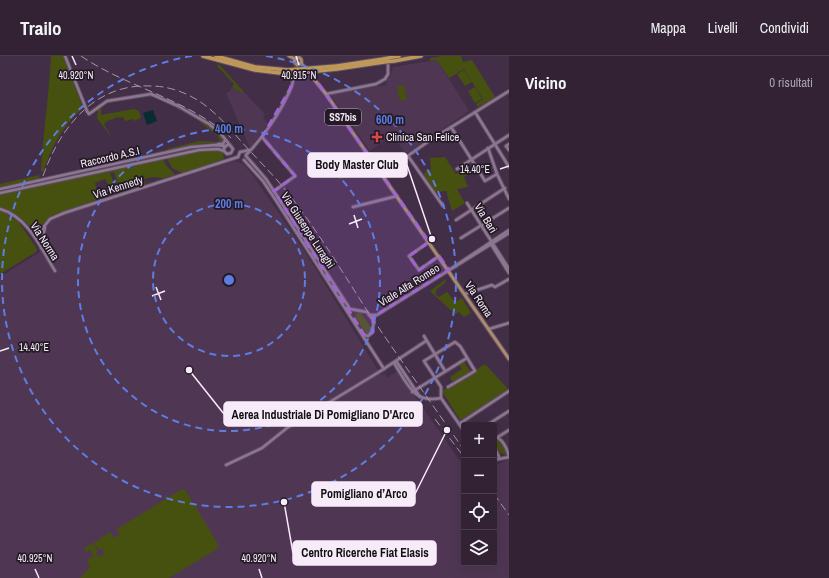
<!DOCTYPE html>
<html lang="it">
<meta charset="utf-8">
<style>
body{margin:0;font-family:"Archivo Narrow",sans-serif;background:#3d2f40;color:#f1f3f6}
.controls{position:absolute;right:12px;bottom:12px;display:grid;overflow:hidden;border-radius:4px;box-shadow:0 4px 16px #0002}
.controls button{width:36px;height:36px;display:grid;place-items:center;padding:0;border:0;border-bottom:1px solid #4d3f4f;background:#322234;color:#f1f3f6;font:20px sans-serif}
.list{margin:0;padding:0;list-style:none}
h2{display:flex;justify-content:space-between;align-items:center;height:52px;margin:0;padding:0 16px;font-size:17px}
h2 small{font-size:13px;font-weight:400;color:#a8a4ac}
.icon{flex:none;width:22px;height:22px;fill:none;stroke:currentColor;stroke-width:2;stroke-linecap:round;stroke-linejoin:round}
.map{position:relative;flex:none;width:509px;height:522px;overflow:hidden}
header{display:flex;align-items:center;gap:24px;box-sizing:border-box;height:56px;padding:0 20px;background:#322234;border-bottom:1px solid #4d3f4f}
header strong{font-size:19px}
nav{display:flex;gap:22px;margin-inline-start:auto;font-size:14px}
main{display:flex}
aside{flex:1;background:#322234}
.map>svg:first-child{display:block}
</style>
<header>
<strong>Trailo</strong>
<nav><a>Mappa</a><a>Livelli</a><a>Condividi</a></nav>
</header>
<main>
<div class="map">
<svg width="509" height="522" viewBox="0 0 509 522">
<rect width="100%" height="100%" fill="#422e46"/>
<g fill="#4f3753">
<polygon points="437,4 469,55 406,98 392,79 370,95 330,38 387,29 386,26 391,19 393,11"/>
<polygon points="232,31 243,37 244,36 265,58 263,61 268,68 250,92 226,37 229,36"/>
<polygon points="235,105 243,108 252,118 304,194 381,319 385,318 387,322 397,315 458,402 464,408 464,507 494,507 494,411 508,403 509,404 509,522 0,522 0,221 40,196 45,169 64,157 100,148"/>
</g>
<g fill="#46510f">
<path d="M51 0H63L83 52C63 68 51 92 43 116L41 115C43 77 49 39 51 0Z"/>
<polygon points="443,0 461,0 463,6 472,4 495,41 478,51 476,48 483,43 464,13 449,22 437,4 430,5 430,2"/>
<polygon points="219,8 244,36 243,37 232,31 234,28 217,10"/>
<polygon points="464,14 472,26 465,30 457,18"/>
<polygon points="404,29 407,43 400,45 397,31"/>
<polygon points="475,31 482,43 475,47 468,35"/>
<polygon points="145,39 109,47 101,51 101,59 134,53 139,55 141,62 134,65 133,63 125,65 123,61 117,62 116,58 116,62 107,65 104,68 112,82 97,62 98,53 106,46"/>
<polygon points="199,63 222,81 222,87 206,87 165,95 167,93 200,85 220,86 218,80 200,66"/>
<polygon points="203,94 215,94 223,97 224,102 221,104 182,117 172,112 167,102"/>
<polygon points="445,101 456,118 463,113 467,119 464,121 468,131 457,133 465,147 452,155 446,135 435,136 423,118 431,113 430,102"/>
<polygon points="164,103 165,108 175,119 163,122 152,121 124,128 117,126 114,116 110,117 114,127 120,131 152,125 114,137 105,123 95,127 98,137 110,133 113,138 53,159 35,174 14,157 0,151 0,139"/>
<polygon points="337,113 338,116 352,114 353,121 339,123 339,120 325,122 324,115"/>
<polygon points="39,119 40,123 0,132 0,128"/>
<polygon points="0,154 18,165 37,193 36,196 0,218"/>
<polygon points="446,223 445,227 436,234 436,239 439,241 447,236 455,246 462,242 471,257 464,261 459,256 455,258 430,235"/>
<polygon points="357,257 361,257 372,273 371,277 366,278 355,261"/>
<polygon points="464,306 471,316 453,327 450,321 462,313 459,309"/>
<polygon points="485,308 508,333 491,344 492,346 460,364 442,335"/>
<polygon points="494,380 506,393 506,399 500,397 494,386"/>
<polygon points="182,433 186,435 218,488 217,493 169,522 80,522 90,511 87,504 94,500 90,494 87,496 84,492 93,487 98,495 96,497 99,501 105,497 102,493 99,494 94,487 110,476 114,482 120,478 117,473"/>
</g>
<polygon fill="#092c33" points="153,54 157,65 147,69 143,57"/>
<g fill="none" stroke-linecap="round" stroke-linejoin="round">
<g stroke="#5e4c61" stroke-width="4.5">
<g id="minor">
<polyline points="65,0 85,50"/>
<polyline points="297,0 297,1"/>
<polyline points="326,38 376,28 385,23 388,18 388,0"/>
<polyline points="87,55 89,58 107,45 151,38 178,50 209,68 221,78 233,93 231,97 227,98 224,95 224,92 227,89 230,89"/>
<polyline points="475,56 509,111"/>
<polyline points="451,71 485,125 497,118"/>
<polyline points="262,81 295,120 274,135"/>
<polyline points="218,88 223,88 225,84"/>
<polyline points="509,88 506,90 509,94"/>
<polyline points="488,92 497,118 509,143"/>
<path d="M246 99C264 81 281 55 291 32 294 24 294 15 298 8"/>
<polyline points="246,100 266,123 350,253 367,256 374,265 372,277 368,280 363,279"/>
<polyline points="408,100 443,150"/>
<polyline points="238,101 240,96 250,94"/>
<polyline points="244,104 263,125 275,143 384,313"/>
<polyline points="457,113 509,79"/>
<polyline points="382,118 429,85 509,35"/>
<polyline points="0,133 191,91 216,89 225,90"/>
<polyline points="0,137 199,94 218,93 224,95"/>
<polyline points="467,147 509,213"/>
<polyline points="353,151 397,140"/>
<path d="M0 153C28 161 41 192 55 215"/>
<polyline points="456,164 505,132"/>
<polyline points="31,176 38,178 50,163 64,157 238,101"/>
<polyline points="461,182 509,152"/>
<polyline points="429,186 409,200 419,214 439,200"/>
<polyline points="491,188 509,217"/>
<polyline points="41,192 45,171"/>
<polyline points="449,214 509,174"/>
<polyline points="465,238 492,229 495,231 509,223"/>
<polyline points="369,259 377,259 509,177"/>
<polyline points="489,273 509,267"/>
<polyline points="424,280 445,315"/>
<polyline points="396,305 420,341"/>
<path d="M394 307C407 327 413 348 441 342"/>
<polyline points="448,331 475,315 460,290 455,286 424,305 441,331 441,342 464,375"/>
<polyline points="412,336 467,302"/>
<polyline points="459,368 509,335"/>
<polyline points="487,369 509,355"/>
<path d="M494 380C503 383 507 392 509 401"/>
<polyline points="498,381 509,374"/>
<polyline points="494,390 499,401"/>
<polyline points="494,404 509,401"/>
<polyline points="226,409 262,392 287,372 379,316 426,285"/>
</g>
</g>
<g stroke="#5e4c61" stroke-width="5">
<g id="major">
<polyline points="289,0 295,3"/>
<circle cx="298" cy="5" r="3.5"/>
<polyline points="301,7 326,38 509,303"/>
</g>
</g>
<g stroke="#5e4c61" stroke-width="5.5">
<g id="highway">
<polyline points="203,0 255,14 288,18"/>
<polyline points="216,0 255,11 288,14"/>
<polyline points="393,1 399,0"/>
<polyline points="394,5 421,0"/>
<polyline points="337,10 384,3"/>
<polyline points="337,13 384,6"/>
</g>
</g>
<use href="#minor" stroke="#8d7691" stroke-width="2.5"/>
<use href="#major" stroke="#aa8a6f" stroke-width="3"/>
<use href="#highway" stroke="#be9859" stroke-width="3.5"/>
<g stroke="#a696a9" stroke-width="1" stroke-dasharray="8 4" stroke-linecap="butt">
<path d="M81 0C128 32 188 43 231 82"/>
<path d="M43 120C60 71 95 27 151 30 168 30 185 36 199 45 219 58 234 78 250 95 264 110 278 124 291 141 319 177 343 217 368 256 399 302 432 348 464 394"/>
<polyline points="435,363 464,401"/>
<polyline points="494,438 509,459"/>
</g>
<g stroke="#5e4c61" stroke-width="4.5" stroke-linecap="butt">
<polyline id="minor-bridge" points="85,50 87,55"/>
</g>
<g stroke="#5e4c61" stroke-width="5.5" stroke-linecap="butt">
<g id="highway-bridge">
<polyline points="384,3 393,1"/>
<polyline points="384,6 394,5"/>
<polyline points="288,14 337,10"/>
<polyline points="288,18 337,13"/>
</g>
</g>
<use href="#minor-bridge" stroke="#8d7691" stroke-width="2.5"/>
<use href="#highway-bridge" stroke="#be9859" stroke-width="3.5"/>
</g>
<path fill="#a065d0" fill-opacity="0.2" stroke="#a065d0" stroke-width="3" stroke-dasharray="8 5" stroke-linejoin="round" d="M311 17 429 186 409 200 419 214 439 200 449 214 373 261V276L365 280 274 135 295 120 262 81 290 33 295 18Z"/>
<path fill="none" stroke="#f7eaf9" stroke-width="1.5" d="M72 0 76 9M296 0 299 9M500 113 509 110M354 159 358 172M349 168 362 163M156 231 161 244M152 240 165 235M0 295 9 292M35 513 39 522M259 513 262 522"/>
<g fill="none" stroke="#5e7de2" stroke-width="2" stroke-dasharray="7 5">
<circle cx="229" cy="224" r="76"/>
<circle cx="229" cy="224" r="151"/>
<path d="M266 0A227 227 0 1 1 192 0"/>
</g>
<path fill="#e0444e" stroke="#231a25" stroke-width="1.5" d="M375 75h4v4h4v4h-4v4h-4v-4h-4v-4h4z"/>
<g text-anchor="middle" stroke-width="3.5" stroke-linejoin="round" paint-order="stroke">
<rect fill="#231a25" stroke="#b7acb9" stroke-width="1" x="325" y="53" width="36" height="16" rx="3"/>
<g font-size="10" font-weight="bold" fill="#f7eaf9">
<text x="343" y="65">SS7bis</text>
</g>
<g font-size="11" fill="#f7eaf9" stroke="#231a25" text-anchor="start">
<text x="386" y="85">Clinica San Felice</text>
</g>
<g font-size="11" fill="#f7eaf9" stroke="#231a25">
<text transform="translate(110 101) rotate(-13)" y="4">Raccordo A.S.I</text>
<text transform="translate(118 131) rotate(-18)" y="4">Via Kennedy</text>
<text transform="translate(486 162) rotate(58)" y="4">Via Bari</text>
<text transform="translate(308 174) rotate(57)" y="4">Via Giuseppe Luraghi</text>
<text transform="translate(45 185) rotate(57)" y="4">Via Norma</text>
<text transform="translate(409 229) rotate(-32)" y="4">Viale Alfa Romeo</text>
<text transform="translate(479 243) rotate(56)" y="4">Via Roma</text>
</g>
</g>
<g font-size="10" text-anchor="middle" fill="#f7eaf9" stroke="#231a25" stroke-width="3.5" stroke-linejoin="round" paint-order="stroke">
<text x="299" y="23">40.915°N</text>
<text x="76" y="23">40.920°N</text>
<text x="475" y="117">14.40°E</text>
<text x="34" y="295">14.40°E</text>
<text x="35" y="506">40.925°N</text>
<text x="259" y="506">40.920°N</text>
</g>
<circle cx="229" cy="224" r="6" fill="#5e7de2" stroke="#231a25" stroke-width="2"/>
<g font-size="12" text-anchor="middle" font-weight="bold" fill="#5e7de2" stroke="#231a25" stroke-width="3.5" stroke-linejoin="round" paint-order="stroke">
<text x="390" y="68">600 m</text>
<text x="229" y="77">400 m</text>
<text x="229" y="152">200 m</text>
</g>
<path fill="none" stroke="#f7eaf9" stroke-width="1.5" d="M432 183L407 109M189 314L224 358M447 374L415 438M284 446L293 497"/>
<g fill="#f7eaf9" stroke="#231a25" stroke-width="1.5">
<circle cx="432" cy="183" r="4"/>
<circle cx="189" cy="314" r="4"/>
<circle cx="447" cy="374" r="4"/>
<circle cx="284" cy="446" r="4"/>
</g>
<g fill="#f7eaf9" stroke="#f7eaf9" stroke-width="1.5">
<rect x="308" y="97" width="99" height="24" rx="4"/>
<rect x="224" y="346" width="198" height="24" rx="4"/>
<rect x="312" y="426" width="103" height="24" rx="4"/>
<rect x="293" y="485" width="143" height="24" rx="4"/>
</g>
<g font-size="12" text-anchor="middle" font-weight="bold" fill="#111">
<text x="357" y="113">Body Master Club</text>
<text x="323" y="363">Aerea Industriale Di Pomigliano D'Arco</text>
<text x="364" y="442">Pomigliano d’Arco</text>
<text x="365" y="501">Centro Ricerche Fiat Elasis</text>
</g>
</svg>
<div class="controls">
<button>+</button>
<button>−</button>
<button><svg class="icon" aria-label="locate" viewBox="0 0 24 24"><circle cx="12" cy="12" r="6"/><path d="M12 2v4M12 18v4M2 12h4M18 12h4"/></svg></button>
<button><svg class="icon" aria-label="layers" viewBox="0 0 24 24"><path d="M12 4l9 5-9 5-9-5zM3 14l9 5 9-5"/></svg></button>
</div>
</div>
<aside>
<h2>Vicino<small>0 risultati</small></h2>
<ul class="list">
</ul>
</aside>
</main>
